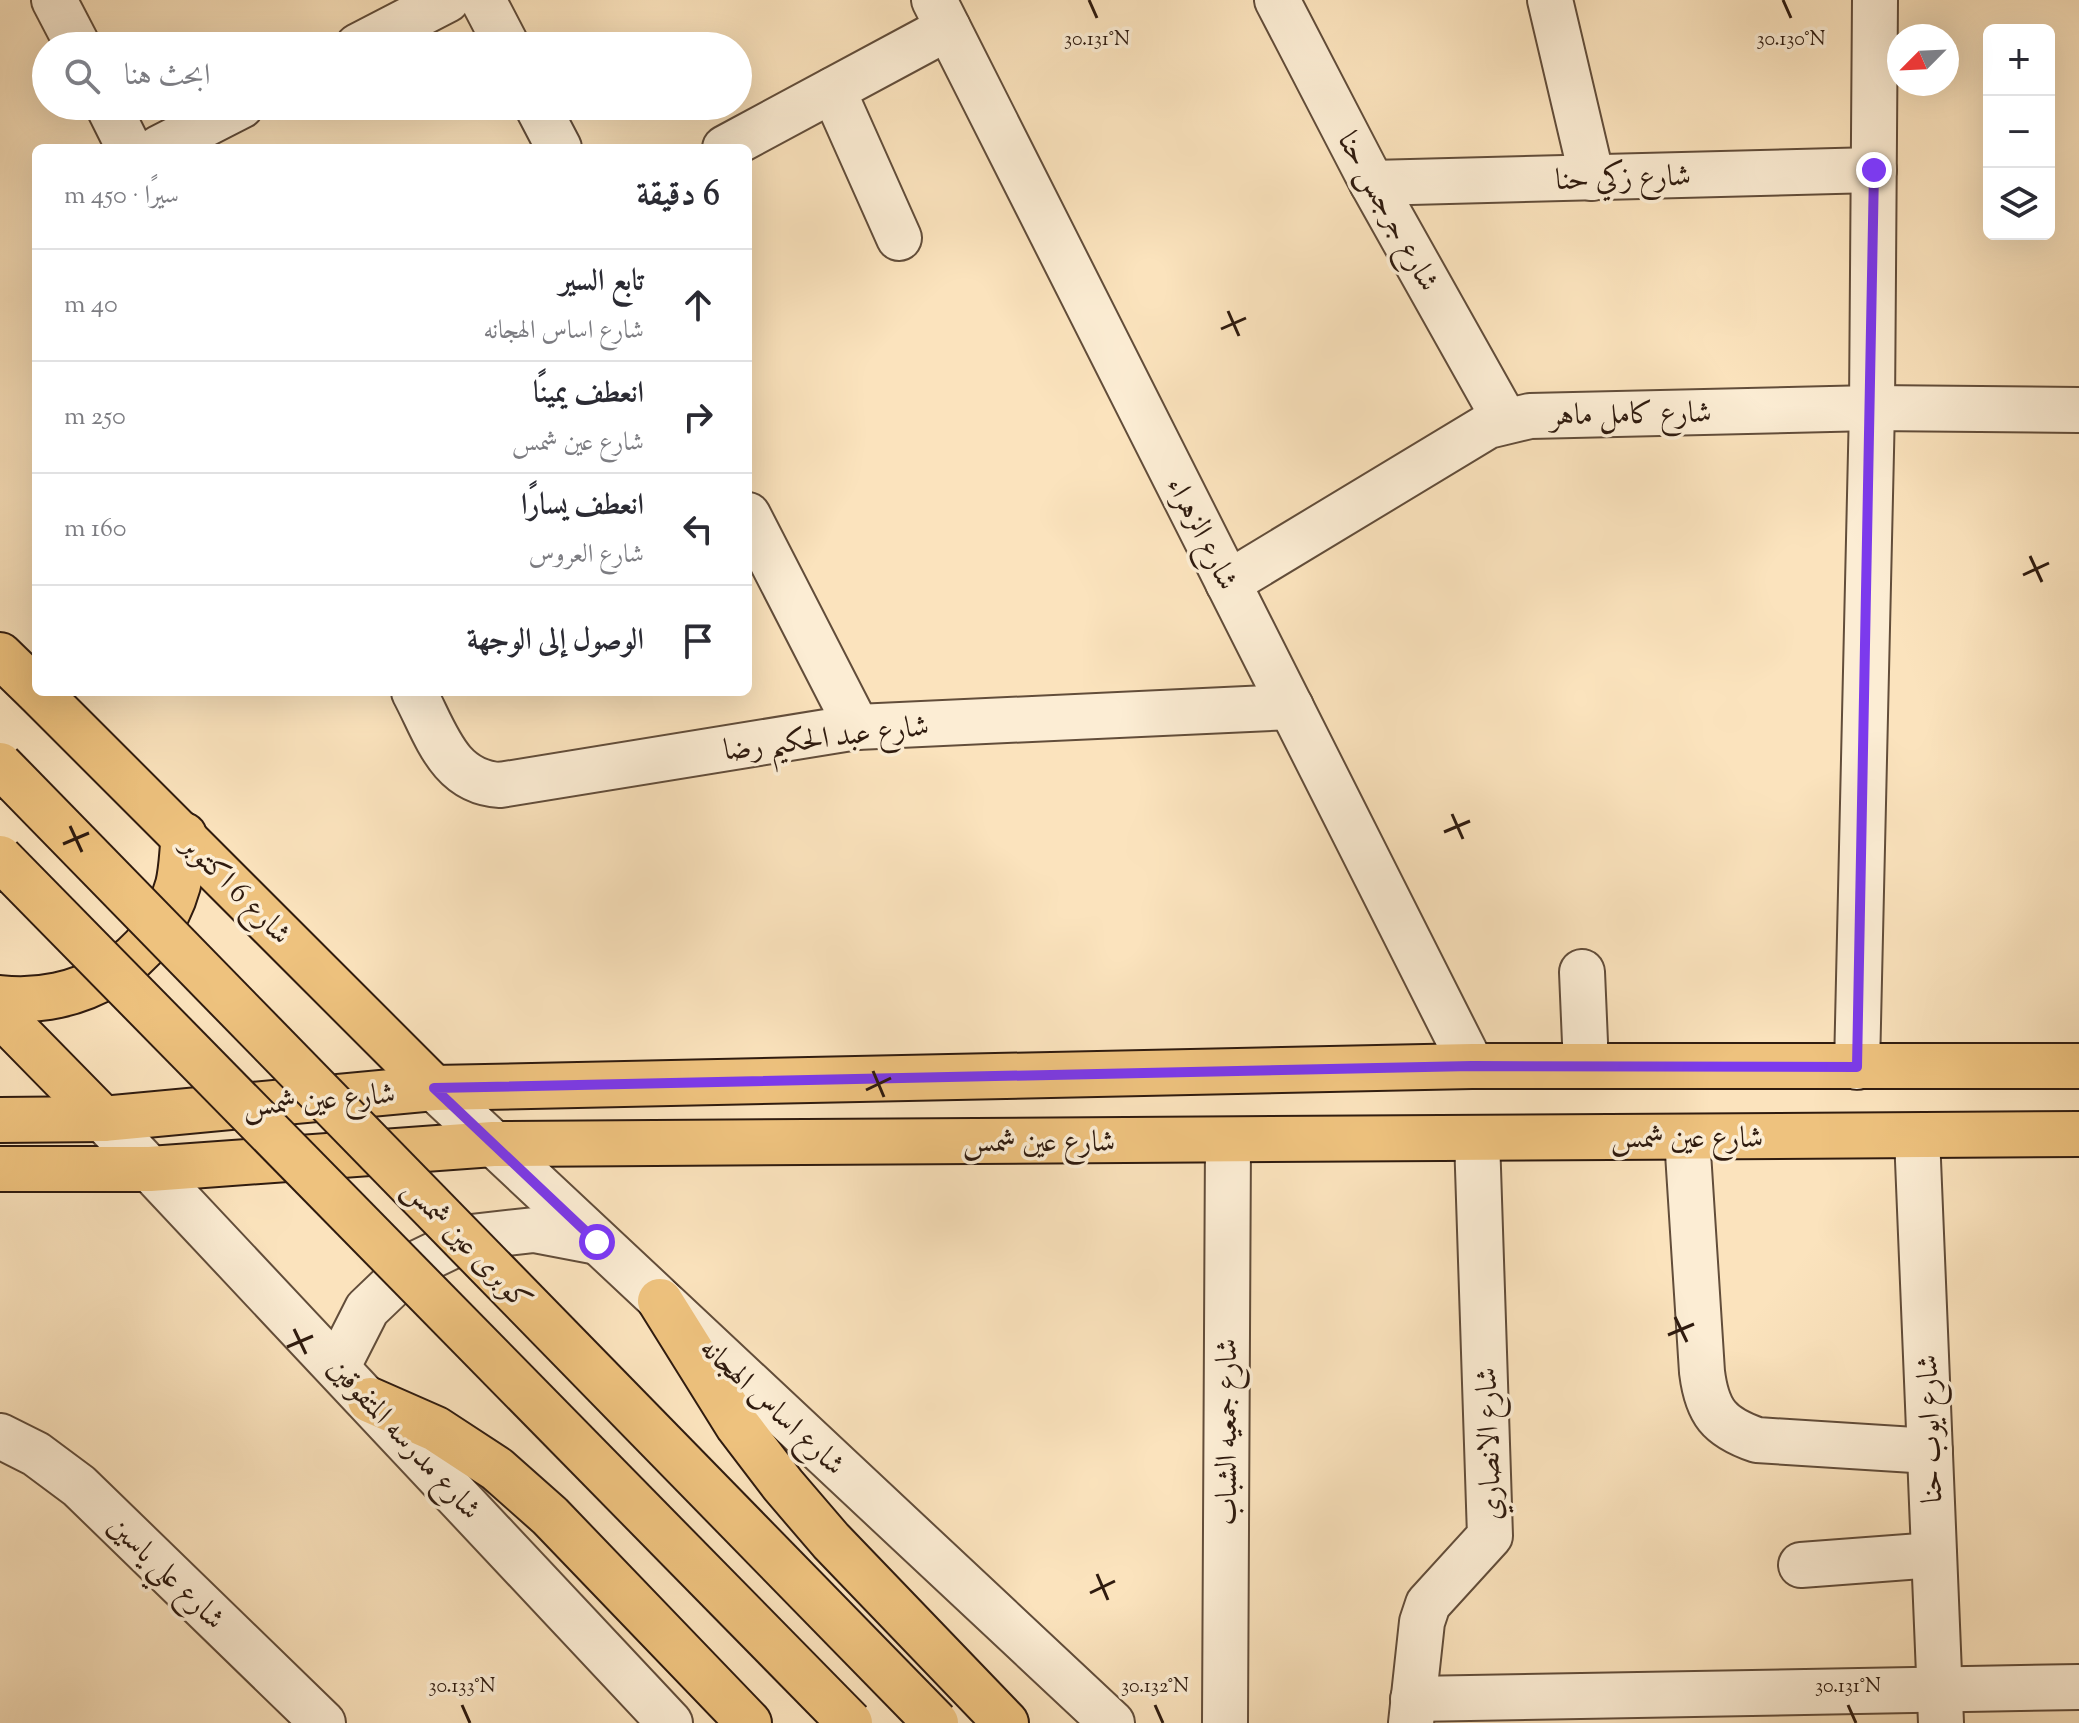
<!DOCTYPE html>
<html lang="ar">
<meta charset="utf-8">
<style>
body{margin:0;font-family:"Sorts Mill Goudy",Amiri,serif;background:#f7f7f7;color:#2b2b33;direction:rtl}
.controls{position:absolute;right:24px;top:24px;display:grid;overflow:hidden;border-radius:12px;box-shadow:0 8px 32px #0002}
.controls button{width:72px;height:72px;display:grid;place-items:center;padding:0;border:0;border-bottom:2px solid #e1e1e2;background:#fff;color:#2b2b33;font:40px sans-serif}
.compass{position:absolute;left:1887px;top:24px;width:72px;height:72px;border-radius:50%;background:#fff;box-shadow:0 8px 32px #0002;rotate:246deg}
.stop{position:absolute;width:24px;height:24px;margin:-18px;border:6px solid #7c3aed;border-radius:50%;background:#fff}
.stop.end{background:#7c3aed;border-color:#fff;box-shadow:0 2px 8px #0008}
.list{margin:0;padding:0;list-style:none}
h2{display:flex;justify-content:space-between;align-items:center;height:104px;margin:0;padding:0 32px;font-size:34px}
h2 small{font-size:26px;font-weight:400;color:#7c7c81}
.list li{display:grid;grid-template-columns:52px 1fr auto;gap:24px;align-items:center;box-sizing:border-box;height:112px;padding:0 32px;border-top:2px solid #e1e1e2}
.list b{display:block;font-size:30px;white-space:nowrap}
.list p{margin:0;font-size:26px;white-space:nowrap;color:#7c7c81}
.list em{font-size:26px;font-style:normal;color:#7c7c81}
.icon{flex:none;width:44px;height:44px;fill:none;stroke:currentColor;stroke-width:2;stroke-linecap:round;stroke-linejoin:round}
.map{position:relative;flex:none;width:2079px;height:1723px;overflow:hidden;direction:ltr}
.search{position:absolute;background:#fff;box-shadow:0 8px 32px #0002;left:32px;top:32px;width:720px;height:88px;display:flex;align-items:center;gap:20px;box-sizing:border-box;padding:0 28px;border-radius:44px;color:#7c7c81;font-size:30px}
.panel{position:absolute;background:#fff;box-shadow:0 8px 32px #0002;left:32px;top:144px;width:720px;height:552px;border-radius:12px;direction:rtl}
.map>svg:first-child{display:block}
</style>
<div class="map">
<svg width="2079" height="1723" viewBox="0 0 2079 1723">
<rect width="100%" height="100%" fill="#fbe3bd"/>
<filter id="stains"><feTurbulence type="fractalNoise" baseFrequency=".0025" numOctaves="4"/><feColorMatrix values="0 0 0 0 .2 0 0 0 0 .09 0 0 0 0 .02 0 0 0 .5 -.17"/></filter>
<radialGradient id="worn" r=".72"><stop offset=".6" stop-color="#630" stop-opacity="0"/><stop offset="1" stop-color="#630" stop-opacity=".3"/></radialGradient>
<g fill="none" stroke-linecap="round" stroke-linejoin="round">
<g stroke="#624d3a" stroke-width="48">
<g id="minor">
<polyline points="54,0 78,46"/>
<polyline points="483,0 507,46"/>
<polyline points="934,0 1472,1066"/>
<polyline points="1277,0 1372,183 1505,420"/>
<polyline points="1550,0 1592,178"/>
<polyline points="358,46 447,0"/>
<polyline points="833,90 899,238"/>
<polyline points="108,106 129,148"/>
<polyline points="537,106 559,148"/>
<polyline points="159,148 241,106"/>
<polyline points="725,148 948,28"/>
<polyline points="1372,183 1874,170"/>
<polyline points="748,515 857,727"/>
<polyline points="1228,583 1488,426 1530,416 1872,408 2079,410"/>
<path d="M414 692C436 733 448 782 500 785L857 727 1291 707"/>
<polyline points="1582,972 1586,1066"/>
<polyline points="1857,1067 1872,408 1875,0"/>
<polyline points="434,1088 1112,1723"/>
<polyline points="103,1119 670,1723"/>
<polyline points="1917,1136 1941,1723"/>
<path d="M1687 1137 1702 1372C1707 1412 1719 1427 1757 1440L1930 1451"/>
<polyline points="338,1366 367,1309 413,1265 471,1237 534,1230 597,1242"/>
<polyline points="0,1436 36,1454 79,1486 323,1723"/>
<polyline points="1801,1565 1934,1555"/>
<polyline points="1413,1699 2079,1687"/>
<polyline points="1225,1723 1228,1140"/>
<polyline points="1411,1723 1422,1622 1428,1604 1490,1536 1477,1138"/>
</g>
</g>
<g stroke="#2f1b0f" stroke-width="48">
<g id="major">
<polyline points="0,655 36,690"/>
<polyline points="38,692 434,1088"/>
<path d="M0 998C78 1007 156 964 178 885 182 869 182 851 184 835"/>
<polyline points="0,1014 103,1119"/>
<polyline points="0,1120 103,1119 434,1088 1472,1066 2079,1066"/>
<polyline points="0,1169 150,1169 493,1144 2079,1134"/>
<polyline points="660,1301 738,1426 783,1485 831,1541 1006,1723"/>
<polyline points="370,1400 436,1429 497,1469 550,1516 749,1723"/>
</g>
</g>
<use href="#minor" stroke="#fcedd4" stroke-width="44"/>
<use href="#major" stroke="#eec27e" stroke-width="44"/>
<g stroke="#2f1b0f" stroke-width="48" stroke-linecap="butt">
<g id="major-bridge">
<polyline points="0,765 936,1723"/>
<polyline points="0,858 850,1723"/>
</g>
</g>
<use href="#major-bridge" stroke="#eec27e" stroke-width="44"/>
</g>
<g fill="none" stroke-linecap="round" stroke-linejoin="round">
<polyline stroke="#7c3aed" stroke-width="10" points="597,1242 434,1088 1472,1066 1857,1067 1874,170"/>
</g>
<path fill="none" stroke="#2f1b0f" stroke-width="3" d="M1089 0 1097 18M1783 0 1791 18M1228 311 1239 336M1221 329 1246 318M2030 556 2042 582M2023 575 2049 563M1452 814 1463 839M70 826 82 852M1444 832 1470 821M63 844 89 833M873 1071 884 1097M866 1090 891 1078M1675 1317 1687 1342M294 1329 306 1354M1668 1335 1694 1324M287 1347 313 1336M1097 1574 1108 1600M1090 1593 1115 1581M462 1705 470 1723M1155 1705 1163 1723M1848 1705 1856 1723"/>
<g text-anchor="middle" stroke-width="7" stroke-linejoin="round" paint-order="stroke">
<g font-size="30" fill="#2f1b0f" stroke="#fcedd4">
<text transform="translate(1623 177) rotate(-2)" y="10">شارع زكي حنا</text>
<text transform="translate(1389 211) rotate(61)" y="10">شارع جرجس حنا</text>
<text transform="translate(1631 413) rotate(-1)" y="10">شارع كامل ماهر</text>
<text transform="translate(1203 533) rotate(63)" y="10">شارع الزهراء</text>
<text transform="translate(826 737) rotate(-7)" y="10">شارع عبد الحكيم رضا</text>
<text transform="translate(237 889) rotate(45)" y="10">شارع 6 اكتوبر</text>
<text transform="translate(319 1099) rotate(-5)" y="10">شارع عين شمس</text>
<text x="1687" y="1147">شارع عين شمس</text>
<text x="1039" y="1151">شارع عين شمس</text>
<text transform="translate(468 1244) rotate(46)" y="10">كوبرى عين شمس</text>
<text transform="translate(773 1406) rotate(43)" y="10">شارع اساس الهجانه</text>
<text transform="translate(1929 1429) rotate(-92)" y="10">شارع ايوب حنا</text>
<text transform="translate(1226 1432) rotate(-90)" y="10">شارع جمعيه الشباب</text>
<text transform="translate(405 1438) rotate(47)" y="10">شارع مدرسه المتفوقين</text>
<text transform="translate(1488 1444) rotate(-92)" y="10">شارع الانصاري</text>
<text transform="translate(167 1572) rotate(44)" y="10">شارع علي ياسين</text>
</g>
</g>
<g font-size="20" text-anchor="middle" fill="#2f1b0f" stroke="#fcedd4" stroke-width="7" stroke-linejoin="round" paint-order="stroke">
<text x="1097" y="45">30.131°N</text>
<text x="1791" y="45">30.130°N</text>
<text x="462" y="1692">30.133°N</text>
<text x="1155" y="1692">30.132°N</text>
<text x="1848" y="1692">30.131°N</text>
</g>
<rect width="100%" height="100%" filter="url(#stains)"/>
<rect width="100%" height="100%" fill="url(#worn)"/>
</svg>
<div class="controls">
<button>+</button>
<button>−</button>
<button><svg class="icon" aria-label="layers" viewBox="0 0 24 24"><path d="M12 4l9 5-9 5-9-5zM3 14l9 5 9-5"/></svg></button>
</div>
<svg class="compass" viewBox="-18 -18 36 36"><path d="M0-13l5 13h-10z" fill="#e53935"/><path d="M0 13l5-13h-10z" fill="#7c7c81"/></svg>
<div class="stop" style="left:597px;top:1242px"></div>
<div class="stop end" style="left:1874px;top:170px"></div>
<div class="search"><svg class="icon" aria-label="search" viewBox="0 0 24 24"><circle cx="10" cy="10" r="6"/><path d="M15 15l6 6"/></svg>ابحث هنا</div>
<section class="panel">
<h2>6 دقيقة<small>سيرًا · 450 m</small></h2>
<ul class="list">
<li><svg class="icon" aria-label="ahead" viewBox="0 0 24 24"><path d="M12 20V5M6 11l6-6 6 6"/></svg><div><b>تابع السير</b><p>شارع اساس الهجانه</p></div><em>40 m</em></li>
<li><svg class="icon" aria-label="right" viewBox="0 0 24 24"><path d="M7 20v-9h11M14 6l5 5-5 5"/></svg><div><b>انعطف يمينًا</b><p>شارع عين شمس</p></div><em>250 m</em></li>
<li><svg class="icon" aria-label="left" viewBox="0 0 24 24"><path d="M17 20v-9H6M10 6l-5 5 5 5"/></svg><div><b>انعطف يسارًا</b><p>شارع العروس</p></div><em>160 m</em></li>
<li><svg class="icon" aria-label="arrive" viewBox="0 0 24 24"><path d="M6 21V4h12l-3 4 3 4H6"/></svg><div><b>الوصول إلى الوجهة</b></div></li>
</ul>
</section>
</div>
